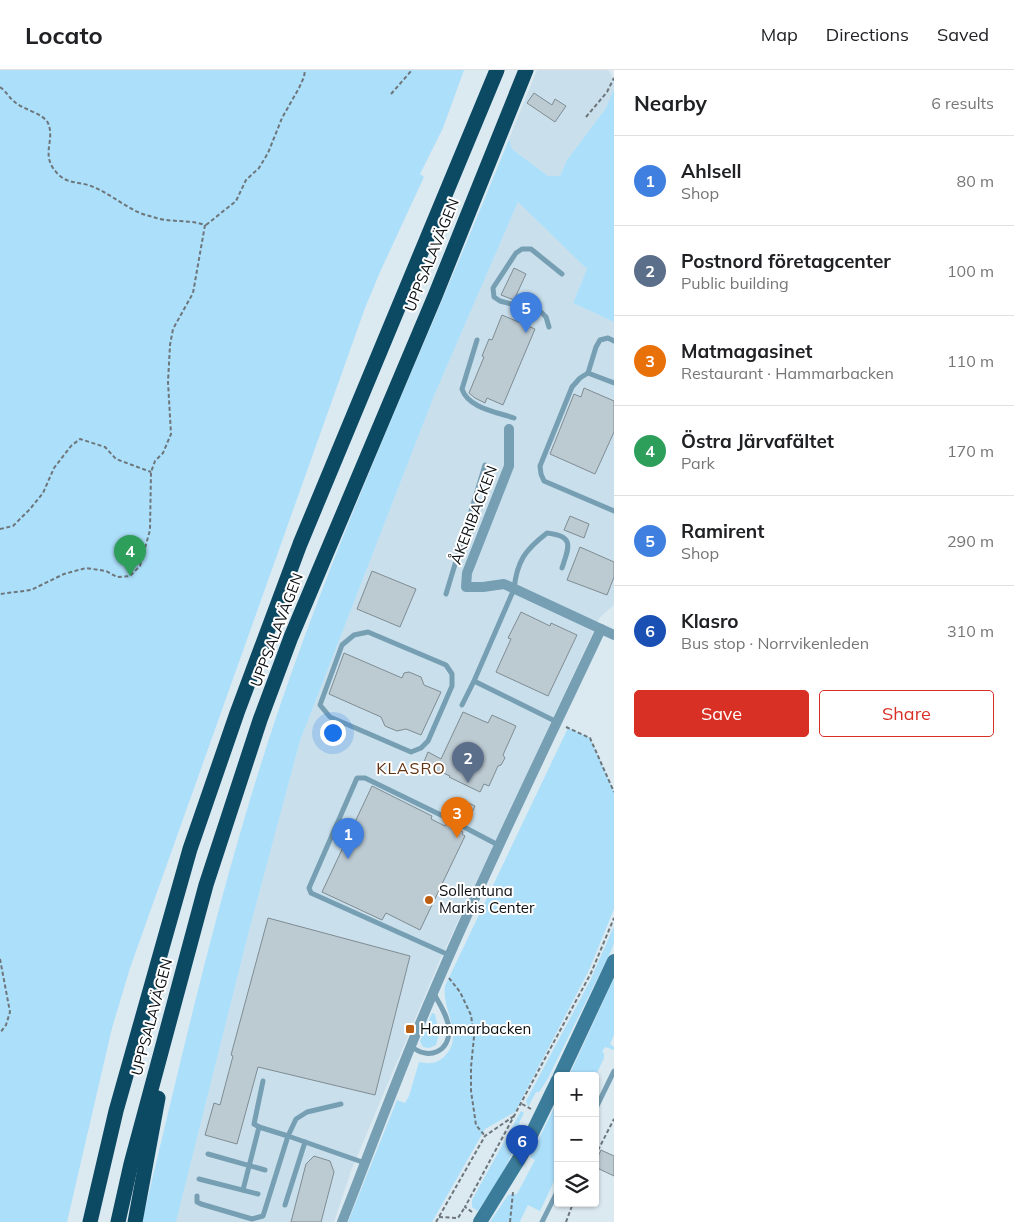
<!DOCTYPE html>
<meta charset="utf-8">
<style>
body{margin:0;font-family:Mulish,sans-serif;background:#f2f2f2;color:#202124}
.controls{position:absolute;right:15px;bottom:15px;display:grid;overflow:hidden;border-radius:5px;box-shadow:0 1px 4px #0004}
.controls button{width:45px;height:45px;display:grid;place-items:center;padding:0;border:0;border-bottom:1px solid #e0e0e0;background:#fff;color:#202124;font:25px sans-serif}
.you{position:absolute;left:332px;top:662px;width:18px;height:18px;margin:-12px;border:4px solid #fff;border-radius:50%;background:#1a73e8;box-shadow:0 0 0 8px #1a73e833}
.badge{display:grid;place-items:center;width:32px;height:32px;border-radius:50%;background:#d93025;color:#fff;font-size:16px;font-weight:700}
.pin{position:absolute;translate:-50% -41px;filter:drop-shadow(0 1px 2px #0008)}
.pin::after{content:'';position:absolute;top:26px;width:18px;height:15px;background:inherit;clip-path:polygon(0 0,100% 0,50% 100%)}
.list{margin:0;padding:0;list-style:none}
h2{display:flex;justify-content:space-between;align-items:center;height:65px;margin:0;padding:0 20px;font-size:21px}
h2 small{font-size:16px;font-weight:400;color:#757577}
.list li{display:grid;grid-template-columns:32px 1fr auto;gap:15px;align-items:center;box-sizing:border-box;height:90px;padding:0 20px;border-top:1px solid #e0e0e0}
.list b{display:block;font-size:19px;white-space:nowrap}
.list p{margin:0;font-size:16px;white-space:nowrap;color:#757577}
.list em{font-size:16px;font-style:normal;color:#757577}
.actions{display:flex;gap:10px;padding:15px 20px}
.actions a{flex:1;padding:11px 0;border:1px solid #d93025;border-radius:5px;text-align:center;font-size:18px;color:#d93025}
.actions .main{background:#d93025;color:#fff}
.icon{flex:none;width:28px;height:28px;fill:none;stroke:currentColor;stroke-width:2;stroke-linecap:round;stroke-linejoin:round}
.map{position:relative;flex:none;width:614px;height:1152px;overflow:hidden}
header{display:flex;align-items:center;gap:30px;box-sizing:border-box;height:70px;padding:0 25px;background:#fff;border-bottom:1px solid #e0e0e0}
header strong{font-size:24px}
nav{display:flex;gap:28px;margin-inline-start:auto;font-size:18px}
main{display:flex}
aside{flex:1;background:#fff}
.map>svg:first-child{display:block}
</style>
<header>
<strong>Locato</strong>
<nav><a>Map</a><a>Directions</a><a>Saved</a></nav>
</header>
<main>
<div class="map">
<svg width="614" height="1152" viewBox="0 0 614 1152">
<rect width="100%" height="100%" fill="#dbe9f1"/>
<g fill="#c9dfeb">
<polygon points="537,0 608,0 614,9 614,19 606,38 567,90 560,106 548,106 512,79 509,69"/>
<polygon points="518,132 587,199 573,233 614,252 614,535 600,547 439,892 351,1101 334,1152 176,1152 249,861 300,671 434,326"/>
</g>
<g fill="#acdffa">
<polygon points="0,0 464,0 443,58 420,104 424,107 380,202 365,238 130,898 112,958 67,1152 0,1152"/>
<path d="M614 19V252L573 233 587 199 518 132 434 326 300 671 249 861 176 1152H142C186 969 227 785 290 607 354 425 437 249 509 69L512 79 548 106H560L567 90 606 38Z"/>
<path d="M568 658 590 668 614 722V839L589 900 515 1042 485 1059 432 1152H348L397 1030 405 1033 409 1026 419 992C429 994 436 994 444 987 466 965 441 940 445 916Z"/>
<polygon points="614,856 614,873 611,881 547,1010 539,1022 536,1022 528,1037 526,1031 590,911"/>
<polygon points="614,908 614,965 610,974 614,977 614,980 605,977 602,982 604,983 604,988 595,1007 569,1006"/>
<polygon points="432,943 435,944 439,964 436,975 429,978 423,977 420,971"/>
<polygon points="558,1030 558,1085 554,1093 558,1095 558,1103 540,1141 528,1135 520,1151 521,1152 490,1152 508,1125 517,1124 535,1090 530,1087"/>
<path d="M521 1041 524 1043 519 1053 521 1058C513 1089 496 1114 478 1141L472 1137V1130Z"/>
</g>
<g fill="#bccad2" stroke="#7f8c93">
<polygon points="534,23 552,35 555,29 566,36 555,52 527,33"/>
<polygon points="514,198 526,204 514,230 501,225"/>
<polygon points="502,245 535,259 503,335 487,328 485,333 475,328 469,323 484,287 482,286 489,269 492,270"/>
<polygon points="584,318 614,331 614,362 595,404 550,384 574,324 581,327"/>
<polygon points="570,446 589,454 584,468 564,460"/>
<polygon points="580,477 614,492 614,507 607,525 567,510"/>
<polygon points="372,501 416,519 400,557 357,539"/>
<polygon points="521,542 550,556 551,553 577,565 548,626 496,602 511,569 508,568"/>
<polygon points="344,583 402,608 404,603 409,602 421,607 424,615 441,622 421,665 406,659 397,661 385,656 381,647 329,624"/>
<polygon points="463,642 488,653 492,645 516,656 503,685 505,688 501,695 498,696 489,716 484,714 480,722 449,707 450,706 423,694 428,682 441,689"/>
<polygon points="372,716 432,746 431,749 445,756 447,753 463,762 462,764 465,766 420,860 386,843 382,850 322,822"/>
<polygon points="458,728 475,736 467,754 450,745"/>
<polygon points="268,848 410,886 375,1025 258,997 237,1074 205,1065 214,1033 220,1035 233,986 231,985"/>
<polygon points="601,1080 614,1086 614,1106 595,1097 595,1093"/>
<polygon points="314,1086 330,1091 334,1102 321,1152 291,1152 306,1094"/>
</g>
<g fill="none" stroke-linecap="round" stroke-linejoin="round">
<g stroke="#6d767b" stroke-width="2" stroke-dasharray="4 2.5" stroke-linecap="butt">
<path d="M0 17C6 21 10 29 16 33 23 39 44 44 48 53 56 72 38 86 60 106 68 113 78 112 88 115 104 120 117 131 132 139 138 143 146 145 153 147 170 153 188 149 205 155L193 223 173 259 170 275 168 312 171 364 163 383 155 391 151 402 150 460 140 496 130 506 117 507 106 501 86 498 64 504 31 520 0 524"/>
<polyline points="391,24 412,0"/>
<polyline points="586,47 607,22 614,8"/>
<polyline points="206,155 236,131 246,110 259,98 268,83 282,48 299,18 304,7 305,0"/>
<polyline points="0,459 13,456 30,439 43,423 54,398 71,376 80,369 105,377 116,389 151,402"/>
<polyline points="566,657 590,668 614,722"/>
<polyline points="0,889 10,942 6,955 0,963"/>
<polyline points="449,908 460,922 471,945 474,967 471,997 471,1021 476,1055 485,1066"/>
<polyline points="522,1034 531,1039"/>
<polyline points="595,1086 614,1049"/>
<polyline points="472,1142 465,1137 591,903 614,848"/>
<polyline points="439,1147 458,1148 465,1137"/>
<polyline points="436,1152 485,1066 514,1046"/>
<polyline points="510,1152 513,1122"/>
<polyline points="566,1152 573,1133"/>
</g>
<g stroke="#779fb4" stroke-width="5">
<polyline points="549,257 546,247 541,242 500,231 494,227 493,218 516,183 522,179 531,179 562,204"/>
<path d="M477 270 462 319C468 338 497 342 514 348"/>
<polyline points="588,303 596,277 600,270 608,268 614,271"/>
<polyline points="614,313 588,303 580,308 572,317 540,396 541,404 544,411 614,441"/>
<polyline points="446,524 485,395"/>
<polygon points="368,562 446,595 452,604 452,616 428,671 421,678 411,682 330,647 320,635 342,575 354,565"/>
<polyline points="474,611 557,652"/>
<path d="M462 635 474 611 514 519C517 491 525 480 547 463 575 466 569 477 562 498"/>
<polyline points="449,885 311,823 309,818 357,708 365,708 445,747 500,776"/>
<path d="M411 976C428 991 450 982 449 959 448 946 439 933 433 922"/>
<polyline points="595,1040 614,1001"/>
<polyline points="259,1057 254,1054 263,1011"/>
<polyline points="208,1084 265,1100"/>
<polyline points="199,1109 258,1124"/>
<polyline points="243,1120 259,1057 288,1066 365,1093"/>
<polyline points="197,1126 197,1132 201,1134 252,1149 263,1146 288,1066 296,1049 307,1042 341,1034"/>
<polyline points="285,1135 305,1072"/>
<polyline points="542,1152 558,1120"/>
</g>
<g stroke="#779fb4" stroke-width="10">
<polyline points="509,359 509,396 467,503 466,517 483,517 504,514 601,559"/>
<path d="M342 1152C372 1076 400 999 433 923 485 801 544 680 601 559L614 565"/>
</g>
<g stroke="#3b7c9a" stroke-width="14">
<polyline points="560,1006 614,891"/>
<polyline points="480,1152 522,1084 558,1010"/>
</g>
<g stroke="#0c4962" stroke-width="15">
<polyline points="90,1152 116,1041 190,779 237,643 300,474 497,0"/>
<polyline points="118,1152 131,1094 206,815 260,650 291,567 435,226 526,0"/>
<polyline points="135,1152 158,1028"/>
</g>
</g>
<g fill="#bc5e12" stroke="#fff" stroke-width="2">
<circle cx="429" cy="830" r="5"/>
<rect x="405" y="954" width="10" height="10" rx="2.5"/>
</g>
<g text-anchor="middle" stroke-width="4" stroke-linejoin="round" paint-order="stroke">
<g font-size="15" fill="#0a0f11" stroke="#fff">
<text transform="translate(432 185) rotate(-68)" y="5">UPPSALAVÄGEN</text>
<text transform="translate(474 445) rotate(-69)" y="5">ÅKERIBACKEN</text>
<text transform="translate(277 560) rotate(-69)" y="5">UPPSALAVÄGEN</text>
<text transform="translate(152 947) rotate(-75)" y="5">UPPSALAVÄGEN</text>
</g>
<g font-size="15" fill="#0a0f11" stroke="#fff" text-anchor="start">
<text x="439" y="826">Sollentuna<tspan x="439" dy="17">Markis Center</tspan></text>
<text x="420" y="964">Hammarbacken</text>
</g>
<g font-size="16" letter-spacing="1" fill="#623313" stroke="#fff">
<text x="411" y="704">KLASRO</text>
</g>
</g>
</svg>
<div class="controls">
<button>+</button>
<button>−</button>
<button><svg class="icon" aria-label="layers" viewBox="0 0 24 24"><path d="M12 4l9 5-9 5-9-5zM3 14l9 5 9-5"/></svg></button>
</div>
<div class="you"></div>
<div class="pin badge" style="left:348px;top:789px;background:#3f7fe0">1</div>
<div class="pin badge" style="left:468px;top:713px;background:#5c6f8a">2</div>
<div class="pin badge" style="left:457px;top:768px;background:#e8710a">3</div>
<div class="pin badge" style="left:130px;top:506px;background:#2e9e5b">4</div>
<div class="pin badge" style="left:526px;top:263px;background:#3f7fe0">5</div>
<div class="pin badge" style="left:522px;top:1096px;background:#1a4fb4">6</div>
</div>
<aside>
<h2>Nearby<small>6 results</small></h2>
<ul class="list">
<li><span class="badge" style="background:#3f7fe0">1</span><div><b>Ahlsell</b><p>Shop</p></div><em>80 m</em></li>
<li><span class="badge" style="background:#5c6f8a">2</span><div><b>Postnord företagcenter</b><p>Public building</p></div><em>100 m</em></li>
<li><span class="badge" style="background:#e8710a">3</span><div><b>Matmagasinet</b><p>Restaurant · Hammarbacken</p></div><em>110 m</em></li>
<li><span class="badge" style="background:#2e9e5b">4</span><div><b>Östra Järvafältet</b><p>Park</p></div><em>170 m</em></li>
<li><span class="badge" style="background:#3f7fe0">5</span><div><b>Ramirent</b><p>Shop</p></div><em>290 m</em></li>
<li><span class="badge" style="background:#1a4fb4">6</span><div><b>Klasro</b><p>Bus stop · Norrvikenleden</p></div><em>310 m</em></li>
</ul>
<div class="actions"><a class="main">Save</a><a>Share</a></div>
</aside>
</main>
